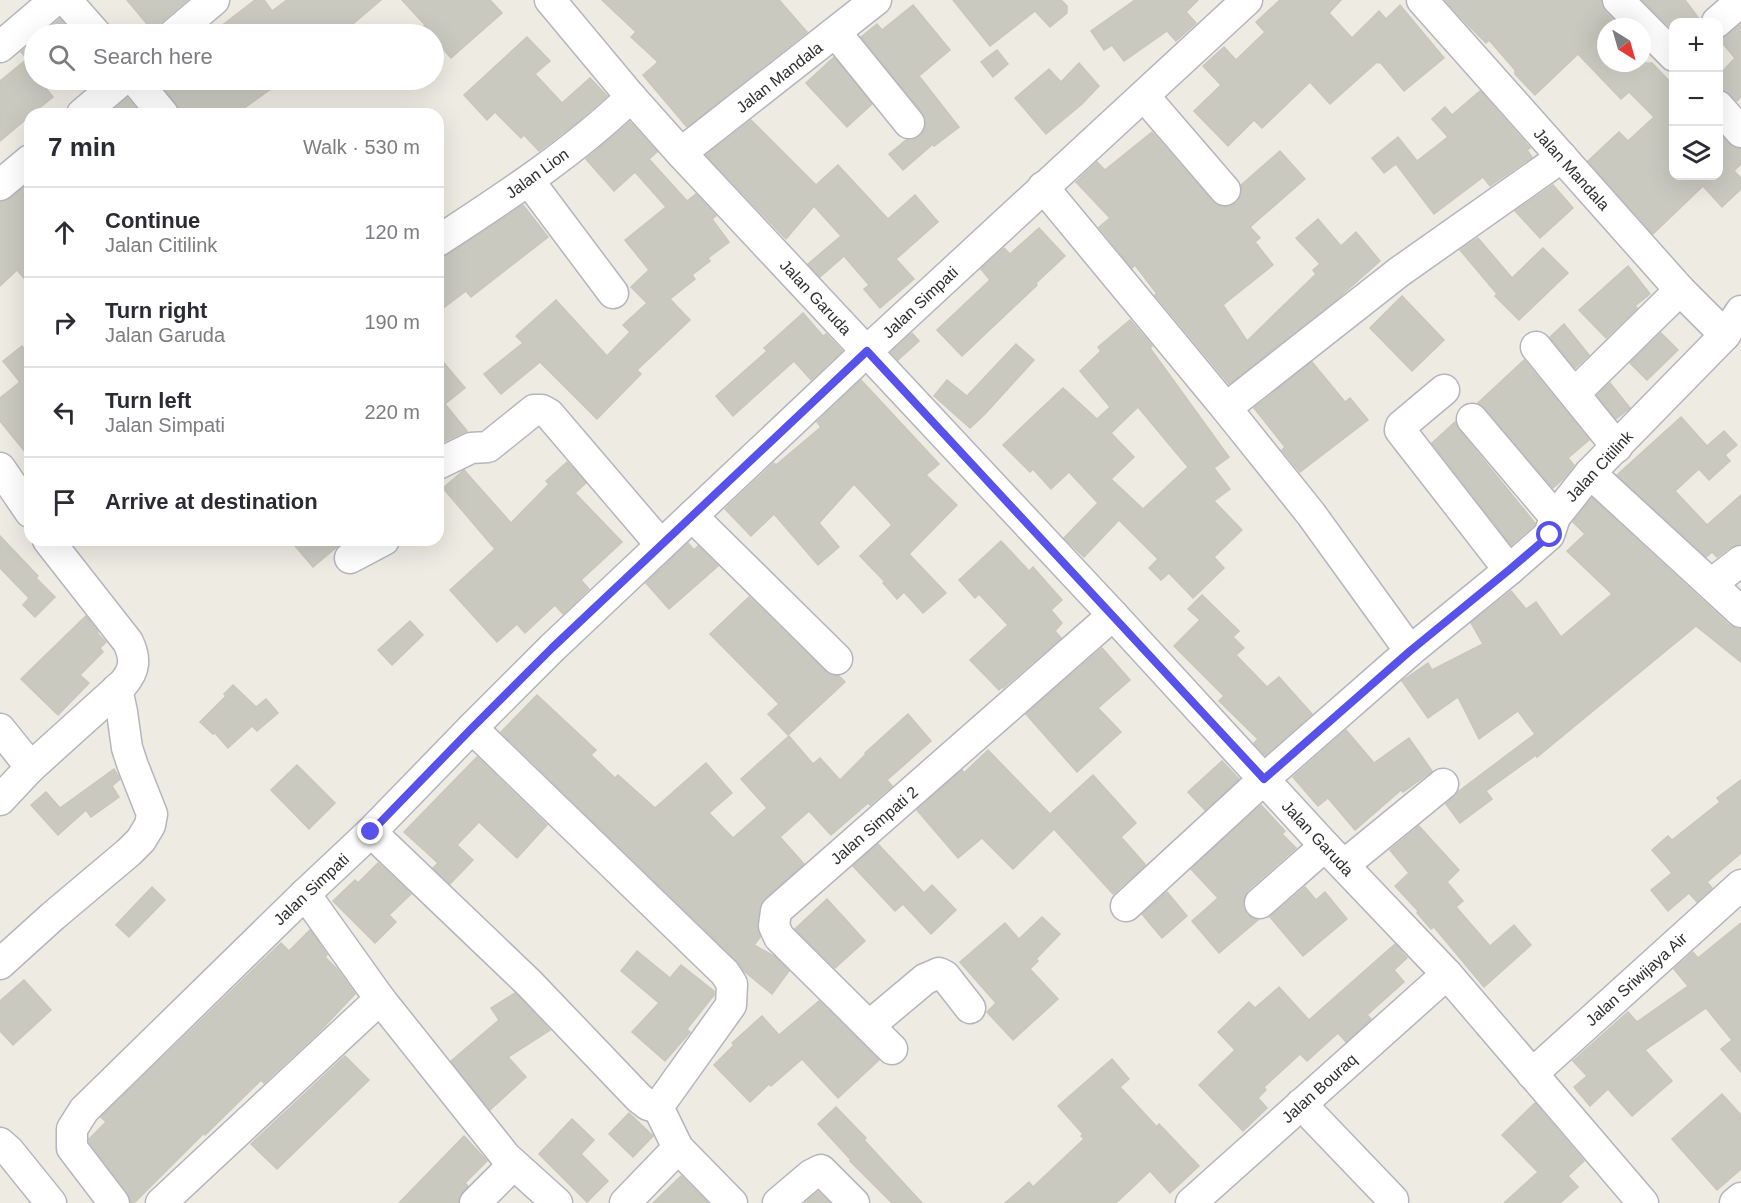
<!DOCTYPE html>
<meta charset="utf-8">
<style>
body{margin:0;font-family:Helvetica,sans-serif;background:#f7f7f7;color:#2b2b33}
.controls{position:absolute;right:18px;top:18px;display:grid;overflow:hidden;border-radius:12px;box-shadow:0 6px 24px #0002}
.controls button{width:54px;height:54px;display:grid;place-items:center;padding:0;border:0;border-bottom:2px solid #e1e1e2;background:#fff;color:#2b2b33;font:30px sans-serif}
.compass{position:absolute;left:1597px;top:18px;width:54px;height:54px;border-radius:50%;background:#fff;box-shadow:0 6px 24px #0002;rotate:143deg}
.stop{position:absolute;width:18px;height:18px;margin:-14px;border:4px solid #5652ea;border-radius:50%;background:#fff}
.stop.end{background:#5652ea;border-color:#fff;box-shadow:0 2px 6px #0008}
.list{margin:0;padding:0;list-style:none}
h2{display:flex;justify-content:space-between;align-items:center;height:78px;margin:0;padding:0 24px;font-size:26px}
h2 small{font-size:20px;font-weight:400;color:#7c7c81}
.list li{display:grid;grid-template-columns:39px 1fr auto;gap:18px;align-items:center;box-sizing:border-box;height:90px;padding:0 24px;border-top:2px solid #e1e1e2}
.list b{display:block;font-size:22px;white-space:nowrap}
.list p{margin:0;font-size:20px;white-space:nowrap;color:#7c7c81}
.list em{font-size:20px;font-style:normal;color:#7c7c81}
.icon{flex:none;width:33px;height:33px;fill:none;stroke:currentColor;stroke-width:2;stroke-linecap:round;stroke-linejoin:round}
.map{position:relative;flex:none;width:1741px;height:1203px;overflow:hidden}
.search{position:absolute;background:#fff;box-shadow:0 6px 24px #0002;left:24px;top:24px;width:420px;height:66px;display:flex;align-items:center;gap:15px;box-sizing:border-box;padding:0 21px;border-radius:33px;color:#7c7c81;font-size:22px}
.panel{position:absolute;background:#fff;box-shadow:0 6px 24px #0002;left:24px;top:108px;width:420px;height:438px;border-radius:18px}
.map>svg:first-child{display:block}
</style>
<div class="map">
<svg width="1741" height="1203" viewBox="0 0 1741 1203">
<rect width="100%" height="100%" fill="#edebe2"/>
<g fill="#cac9c0" stroke="#c9c7bb" stroke-width="1.5" fill-rule="evenodd">
<polygon points="127,0 187,0 152,30"/>
<polygon points="255,0 264,0 272,11 287,0 381,0 341,34 211,34"/>
<polygon points="402,0 490,0 502,13 451,58 434,39 434,34 429,34 423,27 425,25"/>
<polygon points="602,0 779,0 807,32 687,127 643,75 658,62 631,37 636,32"/>
<polygon points="953,0 1061,0 1067,6 1067,13 1050,27 1035,11 990,46"/>
<polygon points="1135,0 1198,0 1186,12 1196,23 1176,41 1167,31 1124,61 1112,45 1104,50 1091,31"/>
<polygon points="1280,0 1341,0 1329,13 1352,38 1379,11 1386,19 1400,5 1444,58 1404,91 1380,62 1379,63 1377,62 1330,104 1310,82 1262,128 1254,120 1228,146 1194,111 1221,85 1203,66 1224,47 1236,60 1265,32 1256,22"/>
<polygon points="1445,0 1601,0 1602,5 1605,12 1616,23 1613,27 1606,27 1606,63 1652,63 1674,86 1674,176 1719,176 1719,133 1729,144 1735,148 1741,149 1741,164 1734,171 1741,178 1741,189 1722,207 1703,186 1653,234 1588,161 1619,132 1628,141 1654,117 1629,92 1621,99 1578,54 1535,95 1515,74 1515,70 1489,40 1486,43 1465,22"/>
<polygon points="1642,0 1685,0 1700,20 1700,22 1674,22 1674,25 1670,27"/>
<polygon points="913,5 950,50 919,76 959,127 934,146 933,144 903,170 889,154 906,140 912,140 920,136 925,129 926,120 922,112 861,37 877,24 882,30"/>
<polygon points="60,19 73,34 41,34"/>
<polygon points="1741,24 1741,97 1737,101 1724,90 1719,89 1719,75 1735,58 1719,39 1728,35"/>
<polygon points="527,37 550,61 535,74 562,103 590,78 607,96 575,124 539,151 524,135 521,138 495,112 487,120 464,95"/>
<polygon points="34,40 34,80 39,80 53,97 32,114 30,114 30,116 0,141 0,81 27,59 21,52"/>
<polygon points="997,50 1008,64 993,77 981,62"/>
<polygon points="834,57 872,104 847,127 806,83"/>
<polygon points="1079,63 1099,86 1082,104 1046,134 1015,98 1049,69 1061,82"/>
<polygon points="157,80 283,80 236,114 180,114 176,103"/>
<polygon points="1480,91 1530,148 1527,150 1532,157 1490,186 1483,177 1434,214 1396,164 1384,173 1372,158 1398,137 1417,161 1448,137 1432,119 1445,107 1452,115"/>
<polygon points="127,98 141,114 109,114"/>
<polygon points="751,120 816,185 838,165 888,219 915,195 938,222 896,259 914,279 880,308 864,289 869,285 844,256 820,277 808,264 841,236 814,206 786,239 706,155"/>
<polygon points="630,122 657,152 649,159 687,201 696,194 716,216 712,219 729,242 708,258 710,261 692,275 695,279 670,299 690,320 637,370 641,374 597,419 540,362 501,394 484,374 523,343 516,336 556,300 607,356 630,332 623,325 647,303 631,287 649,270 625,240 666,207 635,172 614,191 586,159"/>
<polygon points="1152,132 1212,201 1220,206 1229,207 1237,203 1241,195 1241,185 1280,151 1305,179 1250,227 1260,238 1255,242 1273,265 1223,305 1247,341 1316,274 1313,270 1320,264 1296,238 1318,219 1341,246 1356,232 1380,261 1335,301 1229,384 1155,295 1157,294 1135,265 1132,268 1099,227 1110,218 1076,182 1097,162 1105,170"/>
<polygon points="30,182 30,285 17,270 0,286 0,202 11,198"/>
<polygon points="1553,185 1573,208 1540,238 1515,211"/>
<polygon points="523,205 548,237 471,297 466,291 438,312 438,258 447,255"/>
<polygon points="1039,228 1065,256 1036,283 1037,285 962,356 937,330 990,280 981,269 1004,248 1010,254"/>
<polygon points="1478,238 1512,278 1543,248 1568,273 1519,320 1495,296 1497,294 1460,250"/>
<polygon points="1628,266 1650,294 1635,306 1637,308 1606,338 1579,310"/>
<polygon points="1402,296 1444,340 1412,371 1370,328"/>
<polygon points="803,313 823,336 826,334 842,351 811,380 794,361 733,416 716,396 767,351 764,348"/>
<path d="M1130 320 1152 346 1150 348 1229 457 1214 468 1230 489 1214 501 1242 530 1214 557 1224 568 1193 598 1169 573 1161 580 1149 568 1158 559 1119 520 1084 557 1064 538 1098 503 1069 472 1051 489 1033 469 1030 472 1003 445 1063 388 1097 419 1110 407 1080 371 1101 351 1098 347ZM1138 407 1188 467 1143 509 1111 479 1134 457 1111 433Z"/>
<polygon points="1564,324 1589,355 1575,368 1550,337"/>
<polygon points="912,333 919,341 898,360 891,352"/>
<polygon points="1661,333 1678,350 1647,380 1630,363"/>
<polygon points="1016,344 1034,360 985,414 970,428 934,396 947,380 967,396"/>
<polygon points="22,346 30,356 30,458 0,421 0,398 20,382 3,361"/>
<polygon points="438,356 465,388 445,404 467,431 445,441 438,432"/>
<polygon points="1524,360 1589,440 1568,458 1574,465 1563,479 1553,488 1485,408 1478,403"/>
<polygon points="1312,362 1345,402 1350,398 1368,420 1300,472 1282,450 1285,447 1254,408"/>
<polygon points="861,380 939,464 926,475 957,505 909,554 946,593 923,613 904,592 897,599 883,583 885,582 860,556 892,525 854,484 819,523 839,547 818,565 774,514 751,536 725,509 774,463 776,465 821,427 817,422"/>
<polygon points="1610,383 1630,408 1616,419 1597,395"/>
<polygon points="1681,417 1707,446 1724,431 1737,445 1725,455 1730,461 1709,480 1699,469 1675,491 1707,525 1741,495 1741,544 1731,547 1717,557 1712,552 1706,557 1617,475"/>
<polygon points="1455,422 1459,430 1535,523 1534,525 1511,545 1432,443"/>
<polygon points="567,462 586,483 575,493 622,542 581,580 589,589 563,614 555,605 525,633 517,624 497,642 450,590 495,549 443,488 464,470 511,523 549,484 546,481"/>
<polygon points="1592,498 1729,625 1737,629 1741,629 1741,662 1696,626 1537,757 1536,755 1486,791 1492,799 1460,823 1446,804 1459,791 1535,734 1518,711 1479,739 1458,697 1428,718 1402,681 1428,663 1432,670 1483,644 1471,623 1511,591 1526,609 1536,602 1561,637 1612,594 1567,551 1585,534 1573,522"/>
<polygon points="0,536 38,576 36,578 55,597 35,617 23,605 29,598 0,568"/>
<polygon points="290,540 345,540 313,567"/>
<polygon points="1001,541 1029,571 1033,567 1062,600 1051,610 1062,623 1055,631 1061,638 1003,688 1002,687 999,690 970,660 1008,625 979,594 975,598 959,580"/>
<polygon points="688,543 694,550 698,546 718,566 669,609 646,583"/>
<polygon points="1202,595 1239,631 1233,637 1244,648 1236,655 1267,687 1279,677 1312,714 1265,755 1254,743 1258,739 1219,701 1224,696 1174,646 1200,620 1188,609"/>
<polygon points="749,597 825,671 832,675 839,676 845,682 788,735 768,714 779,704 710,634"/>
<polygon points="86,616 98,632 97,633 106,642 100,648 103,652 80,675 89,683 58,715 21,679"/>
<polygon points="410,621 423,635 392,665 378,650"/>
<polygon points="1102,648 1130,680 1098,708 1121,732 1077,772 1026,714"/>
<polygon points="233,685 256,707 266,699 278,713 257,731 252,726 228,748 215,733 213,734 200,722 226,696 224,694"/>
<polygon points="537,695 596,750 591,755 615,778 618,775 655,808 706,763 732,793 709,813 733,838 767,808 741,779 789,736 813,764 820,758 840,780 866,754 865,753 908,714 931,741 887,780 892,786 870,805 868,803 831,835 809,811 780,837 804,864 765,898 759,909 757,924 760,937 754,945 774,956 789,971 772,994 744,971 737,961 501,732"/>
<polygon points="1346,730 1374,763 1409,738 1432,771 1403,792 1401,790 1355,830 1328,798 1318,806 1293,777"/>
<polygon points="988,750 1050,814 1093,775 1136,823 1121,837 1145,864 1144,866 1113,894 1054,829 1013,869 982,838 958,858 917,810 962,770 964,773"/>
<polygon points="477,757 547,825 517,858 479,822 457,845 473,860 450,884 433,868 438,863 404,832"/>
<polygon points="1222,761 1239,779 1205,810 1188,792"/>
<polygon points="297,765 335,803 309,829 271,790"/>
<polygon points="114,769 120,779 112,786 119,797 91,817 86,810 58,835 31,805 46,792 60,808"/>
<polygon points="1741,780 1741,853 1707,882 1712,888 1697,902 1689,893 1668,911 1651,890 1672,873 1652,850 1668,836 1672,840 1720,802 1717,798"/>
<polygon points="1261,805 1285,831 1282,834 1296,848 1248,890 1244,898 1243,907 1247,915 1258,920 1219,953 1192,921 1218,898 1191,869"/>
<polygon points="1419,826 1459,870 1447,882 1463,901 1456,907 1490,946 1514,925 1531,945 1484,987 1434,927 1431,929 1417,913 1418,911 1395,886 1409,873 1390,850"/>
<polygon points="878,844 924,893 932,885 956,910 931,934 903,904 895,911 853,866"/>
<polygon points="378,863 411,894 389,915 396,922 375,943 333,901 355,880 358,883"/>
<polygon points="152,887 165,900 129,937 116,925"/>
<polygon points="1305,887 1316,900 1325,892 1347,919 1303,956 1270,917"/>
<polygon points="1167,892 1187,916 1162,938 1142,914"/>
<polygon points="827,899 865,941 835,968 795,929"/>
<polygon points="1042,917 1060,934 1036,959 1038,961 1030,969 1058,999 1013,1040 987,1012 996,1003 960,962 1005,923 1019,939"/>
<polygon points="1741,923 1741,1072 1721,1049 1732,1040 1706,1008 1645,1050 1672,1081 1632,1116 1608,1089 1590,1106 1574,1087 1587,1076 1573,1061 1628,1012 1637,1022 1688,986 1674,969 1693,952 1698,958"/>
<polygon points="310,930 327,955 325,957 338,970 355,994 320,1031 264,1083 261,1080 205,1135 204,1133 134,1203 131,1203 128,1193 89,1142 89,1139 106,1122 101,1117 281,943 289,951"/>
<polygon points="1395,944 1407,958 1394,970 1404,982 1367,1015 1371,1019 1346,1042 1338,1033 1307,1061 1300,1054 1264,1087 1266,1090 1258,1098 1267,1108 1243,1131 1199,1085 1235,1050 1218,1032 1249,1002 1255,1008 1279,987 1309,1020"/>
<polygon points="637,951 670,978 681,965 714,991 714,995 687,1029 690,1032 665,1061 632,1032 659,1003 621,971"/>
<polygon points="24,980 51,1010 13,1045 0,1031 0,1001"/>
<polygon points="515,993 550,1030 508,1057 526,1077 490,1110 451,1061 499,1020 491,1008"/>
<polygon points="819,1001 879,1060 838,1098 802,1059 771,1086 769,1084 750,1102 714,1065 734,1045 732,1043 762,1016 779,1035"/>
<polygon points="345,1056 369,1080 277,1169 251,1144"/>
<polygon points="1112,1059 1129,1079 1120,1087 1157,1127 1159,1124 1199,1166 1170,1193 1150,1171 1116,1203 1005,1203 1029,1182 1033,1187 1084,1139 1081,1136 1083,1134 1058,1106"/>
<polygon points="1722,1094 1741,1115 1741,1169 1717,1190 1672,1139"/>
<polygon points="1535,1103 1584,1161 1568,1176 1578,1187 1560,1203 1504,1203 1538,1172 1502,1135"/>
<polygon points="836,1107 866,1138 864,1140 922,1203 892,1203 850,1161 851,1160 818,1124"/>
<polygon points="629,1113 653,1136 633,1157 609,1134"/>
<polygon points="572,1119 594,1140 581,1154 608,1181 587,1202 539,1154"/>
<polygon points="464,1136 487,1161 465,1183 468,1186 459,1198 458,1203 399,1203"/>
<polygon points="681,1176 708,1203 653,1203"/>
<polygon points="818,1192 830,1203 805,1203 809,1199"/>
</g>
<g fill="none" stroke-linecap="round" stroke-linejoin="round">
<g stroke="#b5b5c0" stroke-width="33">
<g id="minor">
<polyline points="66,0 96,34"/>
<polyline points="550,0 631,97 681,153 1113,615 1325,846 1447,974 1643,1203"/>
<polyline points="1422,0 1680,290 1725,335"/>
<polyline points="1618,0 1674,56"/>
<polyline points="1717,22 1741,1"/>
<polyline points="836,33 909,123"/>
<polyline points="174,34 214,0"/>
<polyline points="0,47 55,0"/>
<polyline points="135,80 163,114"/>
<polyline points="1144,96 1225,190"/>
<polyline points="1718,106 1741,132"/>
<polyline points="82,114 122,80"/>
<polyline points="681,153 876,0"/>
<polyline points="529,181 613,293"/>
<polyline points="0,185 30,160"/>
<polyline points="1043,187 1226,408 1399,272 1562,157"/>
<path d="M438 241C505 197 573 153 631 97"/>
<polyline points="1536,347 1617,447"/>
<polyline points="1444,390 1401,426 1400,430 1509,570"/>
<polyline points="1575,393 1680,290"/>
<polyline points="1226,408 1311,514 1410,651"/>
<polyline points="1472,419 1555,517"/>
<polyline points="438,464 471,448 488,447 534,410 542,410 549,414 661,545"/>
<polyline points="0,468 30,512"/>
<polyline points="1590,473 1741,612"/>
<polyline points="692,516 837,659"/>
<polyline points="350,558 384,540"/>
<polyline points="1711,584 1741,561"/>
<polyline points="472,728 725,973 732,984 731,1005 658,1107 678,1148 625,1203"/>
<path d="M0 729 21 755 30 768 123 684C135 670 136 659 128 642L48 540"/>
<polyline points="0,800 30,768"/>
<polyline points="371,832 529,983 639,1098 648,1105 658,1107"/>
<polyline points="1344,865 1443,784"/>
<polyline points="305,894 380,999 506,1157 557,1203"/>
<polyline points="1260,903 1325,846"/>
<polyline points="1126,906 1264,779 1410,651 1509,570 1549,535 1555,517 1590,473 1725,335 1741,311"/>
<polyline points="0,964 53,916 129,852 141,840 150,825 152,814 133,766 127,748 122,712 117,689"/>
<polyline points="869,1026 925,979 939,973 945,976 970,1008"/>
<polyline points="892,1049 779,937 774,926 776,911 1113,615"/>
<polyline points="1532,1074 1741,885"/>
<polyline points="1301,1104 1393,1200"/>
<polyline points="0,1143 9,1151 51,1203"/>
<polyline points="678,1148 732,1203"/>
<polyline points="114,1203 72,1148 72,1129 84,1110 305,894 371,832 472,728 552,648 867,351 1247,0"/>
<polyline points="161,1203 380,999"/>
<polyline points="475,1203 513,1165"/>
<polyline points="778,1203 811,1175 821,1170 854,1203"/>
<polyline points="1191,1203 1447,974"/>
<polyline points="1735,1203 1741,1198"/>
</g>
</g>
<use href="#minor" stroke="#fff" stroke-width="30"/>
</g>
<g fill="none" stroke-linecap="round" stroke-linejoin="round">
<polyline stroke="#5652ea" stroke-width="8" points="371,832 472,728 552,648 867,351 1264,779 1410,651 1509,570 1550,535"/>
</g>
<g text-anchor="middle" stroke-width="6" stroke-linejoin="round" paint-order="stroke">
<g font-size="16" fill="#2e2e2e" stroke="#fff">
<text transform="translate(779 77) rotate(-38)" y="6">Jalan Mandala</text>
<text transform="translate(1572 169) rotate(48)" y="6">Jalan Mandala</text>
<text transform="translate(537 173) rotate(-36)" y="6">Jalan Lion</text>
<text transform="translate(816 297) rotate(47)" y="6">Jalan Garuda</text>
<text transform="translate(920 302) rotate(-43)" y="6">Jalan Simpati</text>
<text transform="translate(1599 466) rotate(-47)" y="6">Jalan Citilink</text>
<text transform="translate(874 825) rotate(-41)" y="6">Jalan Simpati 2</text>
<text transform="translate(1318 838) rotate(47)" y="6">Jalan Garuda</text>
<text transform="translate(311 889) rotate(-43)" y="6">Jalan Simpati</text>
<text transform="translate(1636 979) rotate(-42)" y="6">Jalan Sriwijaya Air</text>
<text transform="translate(1319 1088) rotate(-42)" y="6">Jalan Bouraq</text>
</g>
</g>
</svg>
<div class="controls">
<button>+</button>
<button>−</button>
<button><svg class="icon" aria-label="layers" viewBox="0 0 24 24"><path d="M12 4l9 5-9 5-9-5zM3 14l9 5 9-5"/></svg></button>
</div>
<svg class="compass" viewBox="-18 -18 36 36"><path d="M0-13l5 13h-10z" fill="#e53935"/><path d="M0 13l5-13h-10z" fill="#7c7c81"/></svg>
<div class="stop" style="left:1550px;top:535px"></div>
<div class="stop end" style="left:371px;top:832px"></div>
<div class="search"><svg class="icon" aria-label="search" viewBox="0 0 24 24"><circle cx="10" cy="10" r="6"/><path d="M15 15l6 6"/></svg>Search here</div>
<section class="panel">
<h2>7 min<small>Walk · 530 m</small></h2>
<ul class="list">
<li><svg class="icon" aria-label="ahead" viewBox="0 0 24 24"><path d="M12 20V5M6 11l6-6 6 6"/></svg><div><b>Continue</b><p>Jalan Citilink</p></div><em>120 m</em></li>
<li><svg class="icon" aria-label="right" viewBox="0 0 24 24"><path d="M7 20v-9h11M14 6l5 5-5 5"/></svg><div><b>Turn right</b><p>Jalan Garuda</p></div><em>190 m</em></li>
<li><svg class="icon" aria-label="left" viewBox="0 0 24 24"><path d="M17 20v-9H6M10 6l-5 5 5 5"/></svg><div><b>Turn left</b><p>Jalan Simpati</p></div><em>220 m</em></li>
<li><svg class="icon" aria-label="arrive" viewBox="0 0 24 24"><path d="M6 21V4h12l-3 4 3 4H6"/></svg><div><b>Arrive at destination</b></div></li>
</ul>
</section>
</div>
